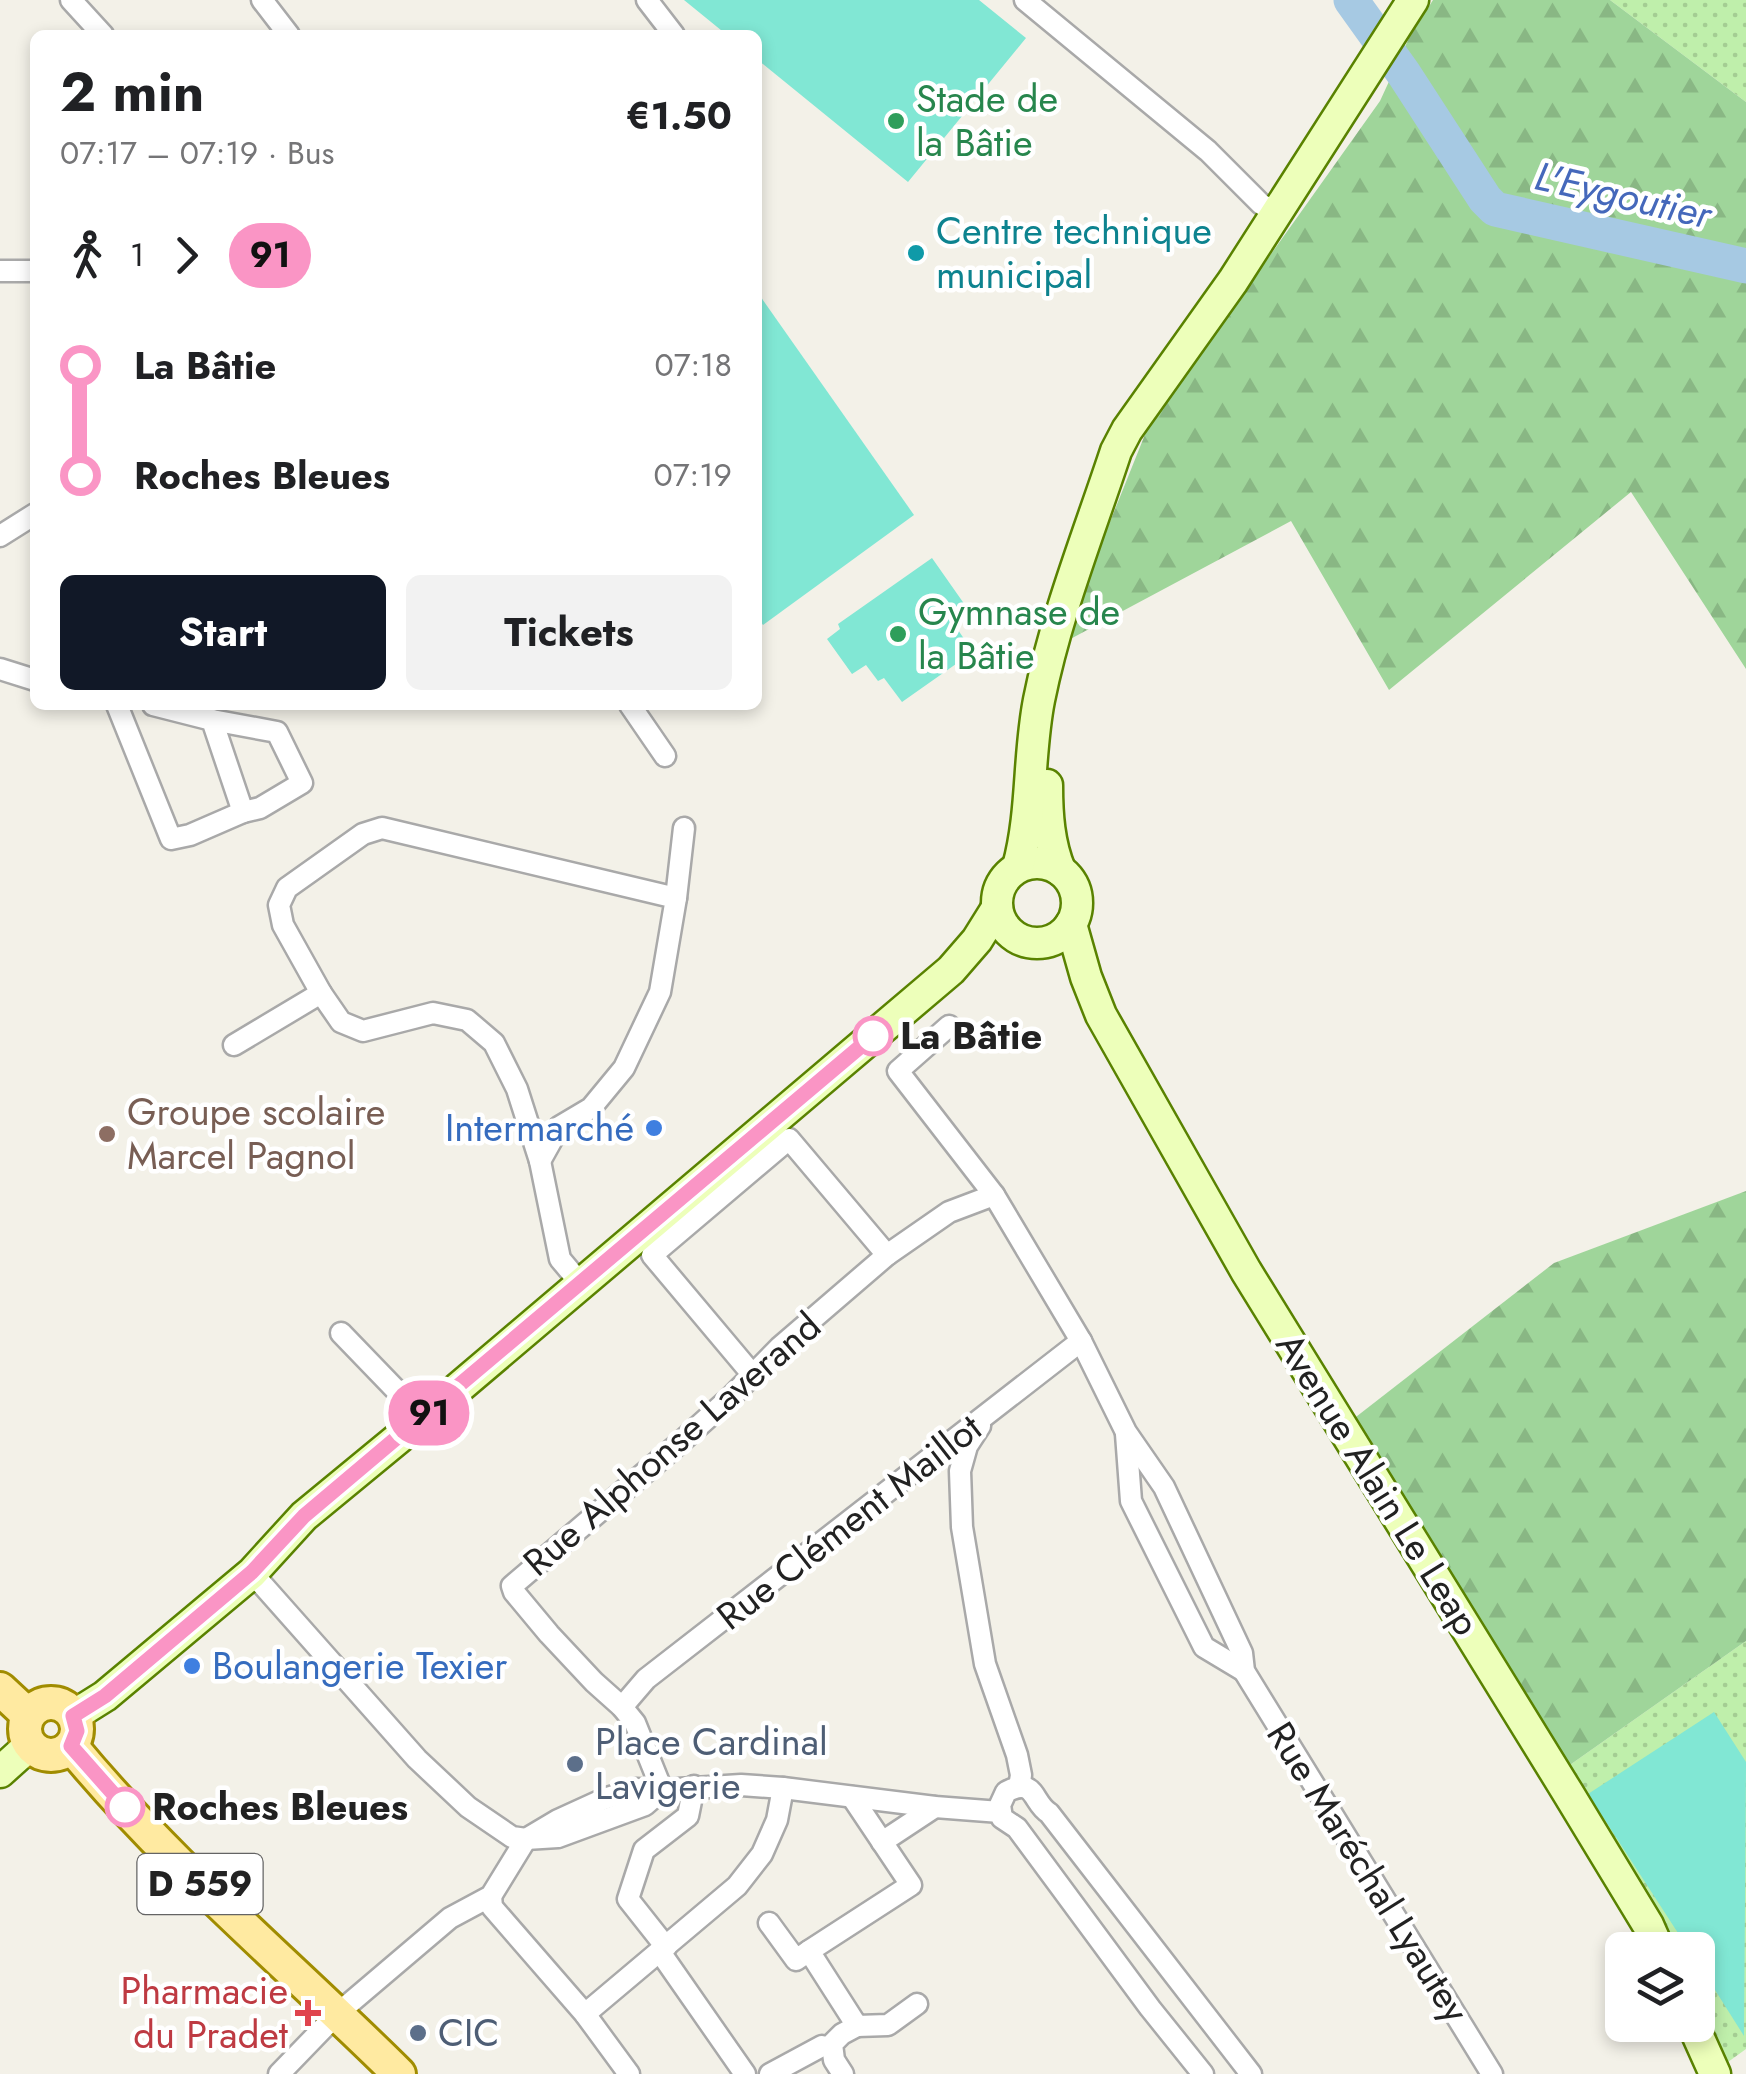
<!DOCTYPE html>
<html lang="en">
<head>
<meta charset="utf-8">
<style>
	:root { --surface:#fff; --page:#f2f2f2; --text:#202124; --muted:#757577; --accent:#111827 }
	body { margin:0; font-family:Jost,sans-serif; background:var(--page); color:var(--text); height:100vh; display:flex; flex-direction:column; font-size:38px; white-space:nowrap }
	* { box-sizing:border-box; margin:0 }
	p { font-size:32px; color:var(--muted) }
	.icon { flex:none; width:55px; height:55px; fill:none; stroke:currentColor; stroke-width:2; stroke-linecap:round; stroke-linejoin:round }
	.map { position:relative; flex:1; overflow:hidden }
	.sheet { position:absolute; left:30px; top:30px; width:732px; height:680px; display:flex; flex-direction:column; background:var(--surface); border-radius:15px; box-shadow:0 5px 15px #0003 }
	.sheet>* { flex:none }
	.badge { padding:0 20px; border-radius:32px; font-size:35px; line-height:65px }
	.tools { position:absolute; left:1605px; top:1932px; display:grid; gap:20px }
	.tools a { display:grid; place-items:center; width:110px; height:110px; border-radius:15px; background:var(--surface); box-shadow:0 5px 15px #0003; font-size:50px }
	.map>.badge { position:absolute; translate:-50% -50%; box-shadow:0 0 0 5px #fff }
	.legs { display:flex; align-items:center; gap:15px; height:110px; padding:0 30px; font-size:32px }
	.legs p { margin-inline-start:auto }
	.summary { display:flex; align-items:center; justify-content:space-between; height:170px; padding:0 30px }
	h1 { font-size:55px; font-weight:700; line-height:75px }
	.button { display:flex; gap:20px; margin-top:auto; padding:20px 30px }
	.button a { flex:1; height:115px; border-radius:15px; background:var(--accent); color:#fff; font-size:40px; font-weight:700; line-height:115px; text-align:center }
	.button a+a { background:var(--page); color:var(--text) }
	ul { padding:0 30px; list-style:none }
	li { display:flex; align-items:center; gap:35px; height:110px; font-size:38px }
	li i { display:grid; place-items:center; width:15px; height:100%; margin:0 12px; background:currentColor }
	li i::after { content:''; width:25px; height:25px; margin:-12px; border:8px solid; border-radius:50%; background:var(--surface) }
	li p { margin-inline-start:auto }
	li:first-child i { background:linear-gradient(#0000 50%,currentColor 0) }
	li:last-child i { background:linear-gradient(currentColor 50%,#0000 0) }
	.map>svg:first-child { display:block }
	.grass { fill:url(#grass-dots) }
	.forest { fill:url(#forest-firs) }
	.pitch { fill:#81e7d4 }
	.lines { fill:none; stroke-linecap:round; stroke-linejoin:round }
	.river { stroke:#a6c9e3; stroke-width:35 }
	.street-casing { stroke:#a9a9a9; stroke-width:25 }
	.secondary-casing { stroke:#598200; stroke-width:35 }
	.primary-casing { stroke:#a08c00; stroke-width:38 }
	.street { stroke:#fff; stroke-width:20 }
	.secondary { stroke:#edffba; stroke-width:30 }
	.primary { stroke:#ffeaa1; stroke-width:32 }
	.line-1-casing { stroke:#fff; stroke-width:22 }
	.line-1 { stroke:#fa95c5; stroke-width:15 }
	.leisure-dot { fill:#2e9e5b; stroke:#fff; stroke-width:4 }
	.culture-dot { fill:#0f9aa8; stroke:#fff; stroke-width:4 }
	.stop-1-dot { fill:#fff; stroke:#fa95c5; stroke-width:5 }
	.shop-dot { fill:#3f7fe0; stroke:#fff; stroke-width:4 }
	.education-dot { fill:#8d6e63; stroke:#fff; stroke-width:4 }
	.service-dot { fill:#5c6f8a; stroke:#fff; stroke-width:4 }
	.health-dot { fill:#e0444e; stroke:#fff; stroke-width:4 }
	.labels { text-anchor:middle; stroke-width:9; stroke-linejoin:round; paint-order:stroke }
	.shield { fill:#fff; stroke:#646464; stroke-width:2.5 }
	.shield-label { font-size:35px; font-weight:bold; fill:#222 }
	.leisure-label { font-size:38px; fill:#27864d; stroke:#fff; text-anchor:start }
	.culture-label { font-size:38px; fill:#0d838f; stroke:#fff; text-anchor:start }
	.stop-label { font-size:38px; font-weight:bold; fill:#222; stroke:#fff; text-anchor:start }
	.education-label { font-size:38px; fill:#785e54; stroke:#fff; text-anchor:start }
	.shop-label { font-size:38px; fill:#366cbe; stroke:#fff; text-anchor:end }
	.street-label { font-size:38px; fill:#222; stroke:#fff }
	.service-label { font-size:38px; fill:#4e5e75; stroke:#fff; text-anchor:start }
	.health-label { font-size:38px; fill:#be3a42; stroke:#fff; text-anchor:end }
	.water-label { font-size:40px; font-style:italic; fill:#4568bb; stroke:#fff }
</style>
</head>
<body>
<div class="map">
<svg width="1746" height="2074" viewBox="0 0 1746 2074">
	<defs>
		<pattern id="grass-dots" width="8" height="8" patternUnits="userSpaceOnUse" patternTransform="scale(2.5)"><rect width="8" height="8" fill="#bfefab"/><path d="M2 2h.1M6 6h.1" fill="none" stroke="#a4cd93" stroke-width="1.8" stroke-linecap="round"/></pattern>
		<pattern id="forest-firs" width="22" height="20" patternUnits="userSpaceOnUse" patternTransform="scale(2.5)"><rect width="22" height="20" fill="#9fd59a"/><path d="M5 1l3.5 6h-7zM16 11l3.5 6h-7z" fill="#89b784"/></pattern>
	</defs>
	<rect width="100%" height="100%" fill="#f3f1e8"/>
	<g class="grass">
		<polygon points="1610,0 1746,0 1746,102"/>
		<polygon points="1746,1641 1746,2049 1728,2062 1698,2000 1698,1950 1673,1950 1567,1767"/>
	</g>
	<g class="forest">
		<polygon points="1433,0 1610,0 1746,102 1746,669 1631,492 1389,690 1291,521 1061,644 1148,427 1380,101 1409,38"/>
		<polygon points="1746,1191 1746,1641 1567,1767 1352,1420 1554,1263"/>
	</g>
	<g class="pitch">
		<polygon points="684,0 979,0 1026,38 908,182 758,60 758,35 727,35"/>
		<polygon points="758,293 914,515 763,625 758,618"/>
		<polygon points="932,558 972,615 956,627 973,652 902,702 884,678 878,681 866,665 852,674 827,639 840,629 838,624"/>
		<polygon points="1714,1712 1746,1762 1744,2036 1698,1963 1698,1950 1689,1950 1588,1794"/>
	</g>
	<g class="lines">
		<polyline class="river" points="1351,0 1404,74 1485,199 1495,209 1746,266"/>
		<defs>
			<g id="street">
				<polyline points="71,0 103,35"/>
				<polyline points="262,0 289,35"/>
				<polyline points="647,0 674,35"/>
				<polyline points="1025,0 1208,151 1261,204 1278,214"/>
				<polyline points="0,271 35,271"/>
				<polyline points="0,536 35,514"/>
				<polyline points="0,669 35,680"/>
				<polyline points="117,705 171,839 190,835 243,812 212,720 153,705"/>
				<polyline points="630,705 665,756"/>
				<polyline points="212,720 277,732 302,783 260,808 243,812"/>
				<polygon points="382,828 676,898 660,992 624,1068 591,1108 559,1127 540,1161 517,1089 494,1043 467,1020 433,1013 363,1031 341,1022 321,993 283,925 279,905 287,888 363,834"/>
				<polyline points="676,898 684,828"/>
				<polyline points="949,1026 898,1071 994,1195 1081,1341 1126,1432 1164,1487 1242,1653 1244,1671 1492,2074"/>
				<polyline points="234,1045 321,993"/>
				<polyline points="540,1161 560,1259 581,1284"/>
				<polyline points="341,1333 423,1418"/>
				<polyline points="752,1374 652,1255 789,1139 887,1255"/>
				<polyline points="980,1426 967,1446 960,1471 962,1527 985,1664 1017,1755 1021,1775 1019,1787"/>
				<polyline points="1126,1434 1131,1501 1204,1647 1244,1671"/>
				<polyline points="252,1573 417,1759 468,1807 512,1837 526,1839 558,1837 645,1805 662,1790"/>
				<polyline points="622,1707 646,1679 1081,1341"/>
				<polyline points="662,1790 635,1723 622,1707 594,1682 549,1634 514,1592 512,1586 682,1441 732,1396 780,1347 887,1255 949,1212 994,1195"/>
				<polyline points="852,1797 911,1885 809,1951 857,2026 888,2025 917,2004"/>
				<polyline points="882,1842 935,1807"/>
				<polyline points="491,1896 492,1907 585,2014 629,2074"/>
				<polyline points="769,1923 796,1960 809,1951"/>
				<polyline points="666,1947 628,1899 644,1850 688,1816 694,1786"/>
				<polyline points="660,1952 745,2074"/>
				<polyline points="585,2014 737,1886 762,1854 777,1820 783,1788"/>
				<polyline points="279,2074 337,2014 450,1918 491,1896 526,1839 558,1820 604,1799 636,1789 662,1790 741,1785 783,1788 935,1807 1000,1812"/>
				<polyline points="770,2074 822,2046"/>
				<polyline points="843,2074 834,2060 832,2044 842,2034 857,2026"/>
				<path d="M1203 2074 1150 2008 1017 1828 1002 1818 1000 1805 1006 1792C1036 1776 1032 1803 1049 1813L1251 2074"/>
			</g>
			<g id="secondary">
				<path d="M1047 785C1047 815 1049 843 1060 870"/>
				<circle cx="1037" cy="903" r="40"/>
				<path d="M1018 867C1033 812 1028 756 1039 700 1056 615 1089 533 1116 451L1127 430 1233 281 1413 0"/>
				<polyline points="1071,924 1086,977 1101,1015 1246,1271 1568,1793 1648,1925 1659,1950"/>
				<polyline points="73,1716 105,1696 252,1573 304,1516 423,1418 951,970 977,940 997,908"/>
				<polyline points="0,1772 30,1745"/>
				<polyline points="1693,2025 1715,2074"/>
			</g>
			<g id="primary">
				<polyline points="0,1689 28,1715"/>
				<circle cx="51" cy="1729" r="26"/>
				<path d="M71 1746C170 1866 289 1965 399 2074"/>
			</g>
		</defs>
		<use href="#street" class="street-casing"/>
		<use href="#secondary" class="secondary-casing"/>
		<use href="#primary" class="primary-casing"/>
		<use href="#street" class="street"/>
		<use href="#secondary" class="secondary"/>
		<use href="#primary" class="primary"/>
	</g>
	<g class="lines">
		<defs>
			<polyline id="line-1" points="125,1807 71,1746 77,1731 73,1716 105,1696 252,1572 304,1516 873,1036"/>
		</defs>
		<use href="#line-1" class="line-1-casing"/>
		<use href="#line-1" class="line-1"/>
	</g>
	<g class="leisure-dot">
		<circle cx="896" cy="121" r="10"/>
		<circle cx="898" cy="634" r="10"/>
	</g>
	<circle class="culture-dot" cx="916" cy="253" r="10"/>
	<g class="stop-1-dot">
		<circle cx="873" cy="1036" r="18"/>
		<circle cx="125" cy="1807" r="18"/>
	</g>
	<g class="shop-dot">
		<circle cx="654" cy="1128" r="10"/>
		<circle cx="192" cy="1666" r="10"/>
	</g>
	<circle class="education-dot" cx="107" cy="1134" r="10"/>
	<g class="service-dot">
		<circle cx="575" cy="1764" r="10"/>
		<circle cx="418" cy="2033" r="10"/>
	</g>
	<path class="health-dot" d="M303 1998h10v10h10v10h-10v10h-10v-10h-10v-10h10z"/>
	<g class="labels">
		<rect class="shield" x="137.5" y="1854" width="125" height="60" rx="8"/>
		<g class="shield-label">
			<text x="200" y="1896">D 559</text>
		</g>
		<g class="leisure-label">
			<text x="916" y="112">Stade de<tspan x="916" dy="44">la Bâtie</tspan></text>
			<text x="918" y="625">Gymnase de<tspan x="918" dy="44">la Bâtie</tspan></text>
		</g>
		<g class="culture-label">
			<text x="936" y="244">Centre technique<tspan x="936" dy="44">municipal</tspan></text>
		</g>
		<g class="stop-label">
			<text x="900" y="1049">La Bâtie</text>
			<text x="152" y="1820">Roches Bleues</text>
		</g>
		<g class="education-label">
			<text x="127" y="1125">Groupe scolaire<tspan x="127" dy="44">Marcel Pagnol</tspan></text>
		</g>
		<g class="shop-label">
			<text x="634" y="1141">Intermarché</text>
			<text x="212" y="1679" text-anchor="start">Boulangerie Texier</text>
		</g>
		<g class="street-label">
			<text transform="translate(672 1444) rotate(-41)" y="13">Rue Alphonse Laverand</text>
			<text transform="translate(1378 1484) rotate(58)" y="13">Avenue Alain Le Leap</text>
			<text transform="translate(849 1522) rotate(-38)" y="13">Rue Clément Maillot</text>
			<text transform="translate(1368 1872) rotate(58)" y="13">Rue Maréchal Lyautey</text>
		</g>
		<g class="service-label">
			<text x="595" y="1755">Place Cardinal<tspan x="595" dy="44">Lavigerie</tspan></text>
			<text x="438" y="2046">CIC</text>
		</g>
		<g class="health-label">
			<text x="288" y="2004">Pharmacie<tspan x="288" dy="44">du Pradet</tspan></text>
		</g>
		<g class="water-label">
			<text transform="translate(1623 195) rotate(13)" y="14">L'Eygoutier</text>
		</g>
	</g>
</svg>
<div class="tools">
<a><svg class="icon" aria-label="layers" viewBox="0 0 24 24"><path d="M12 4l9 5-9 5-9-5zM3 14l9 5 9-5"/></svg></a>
</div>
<b class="badge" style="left:429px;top:1413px;background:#fa95c5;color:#111">91</b>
<section class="sheet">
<div class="summary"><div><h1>2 min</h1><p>07:17 – 07:19 · Bus</p></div><b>€1.50</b></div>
<div class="legs"><svg class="icon" aria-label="walk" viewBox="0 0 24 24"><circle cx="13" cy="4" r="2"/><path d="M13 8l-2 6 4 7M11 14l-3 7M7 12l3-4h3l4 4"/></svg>1<svg class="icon" aria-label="forward" viewBox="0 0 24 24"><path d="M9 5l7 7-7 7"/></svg><b class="badge" style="background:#fa95c5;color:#111">91</b></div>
<ul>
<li><i style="color:#fa95c5"></i><b>La Bâtie</b><p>07:18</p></li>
<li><i style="color:#fa95c5"></i><b>Roches Bleues</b><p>07:19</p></li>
</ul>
<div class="button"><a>Start</a><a>Tickets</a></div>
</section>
</div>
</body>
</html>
